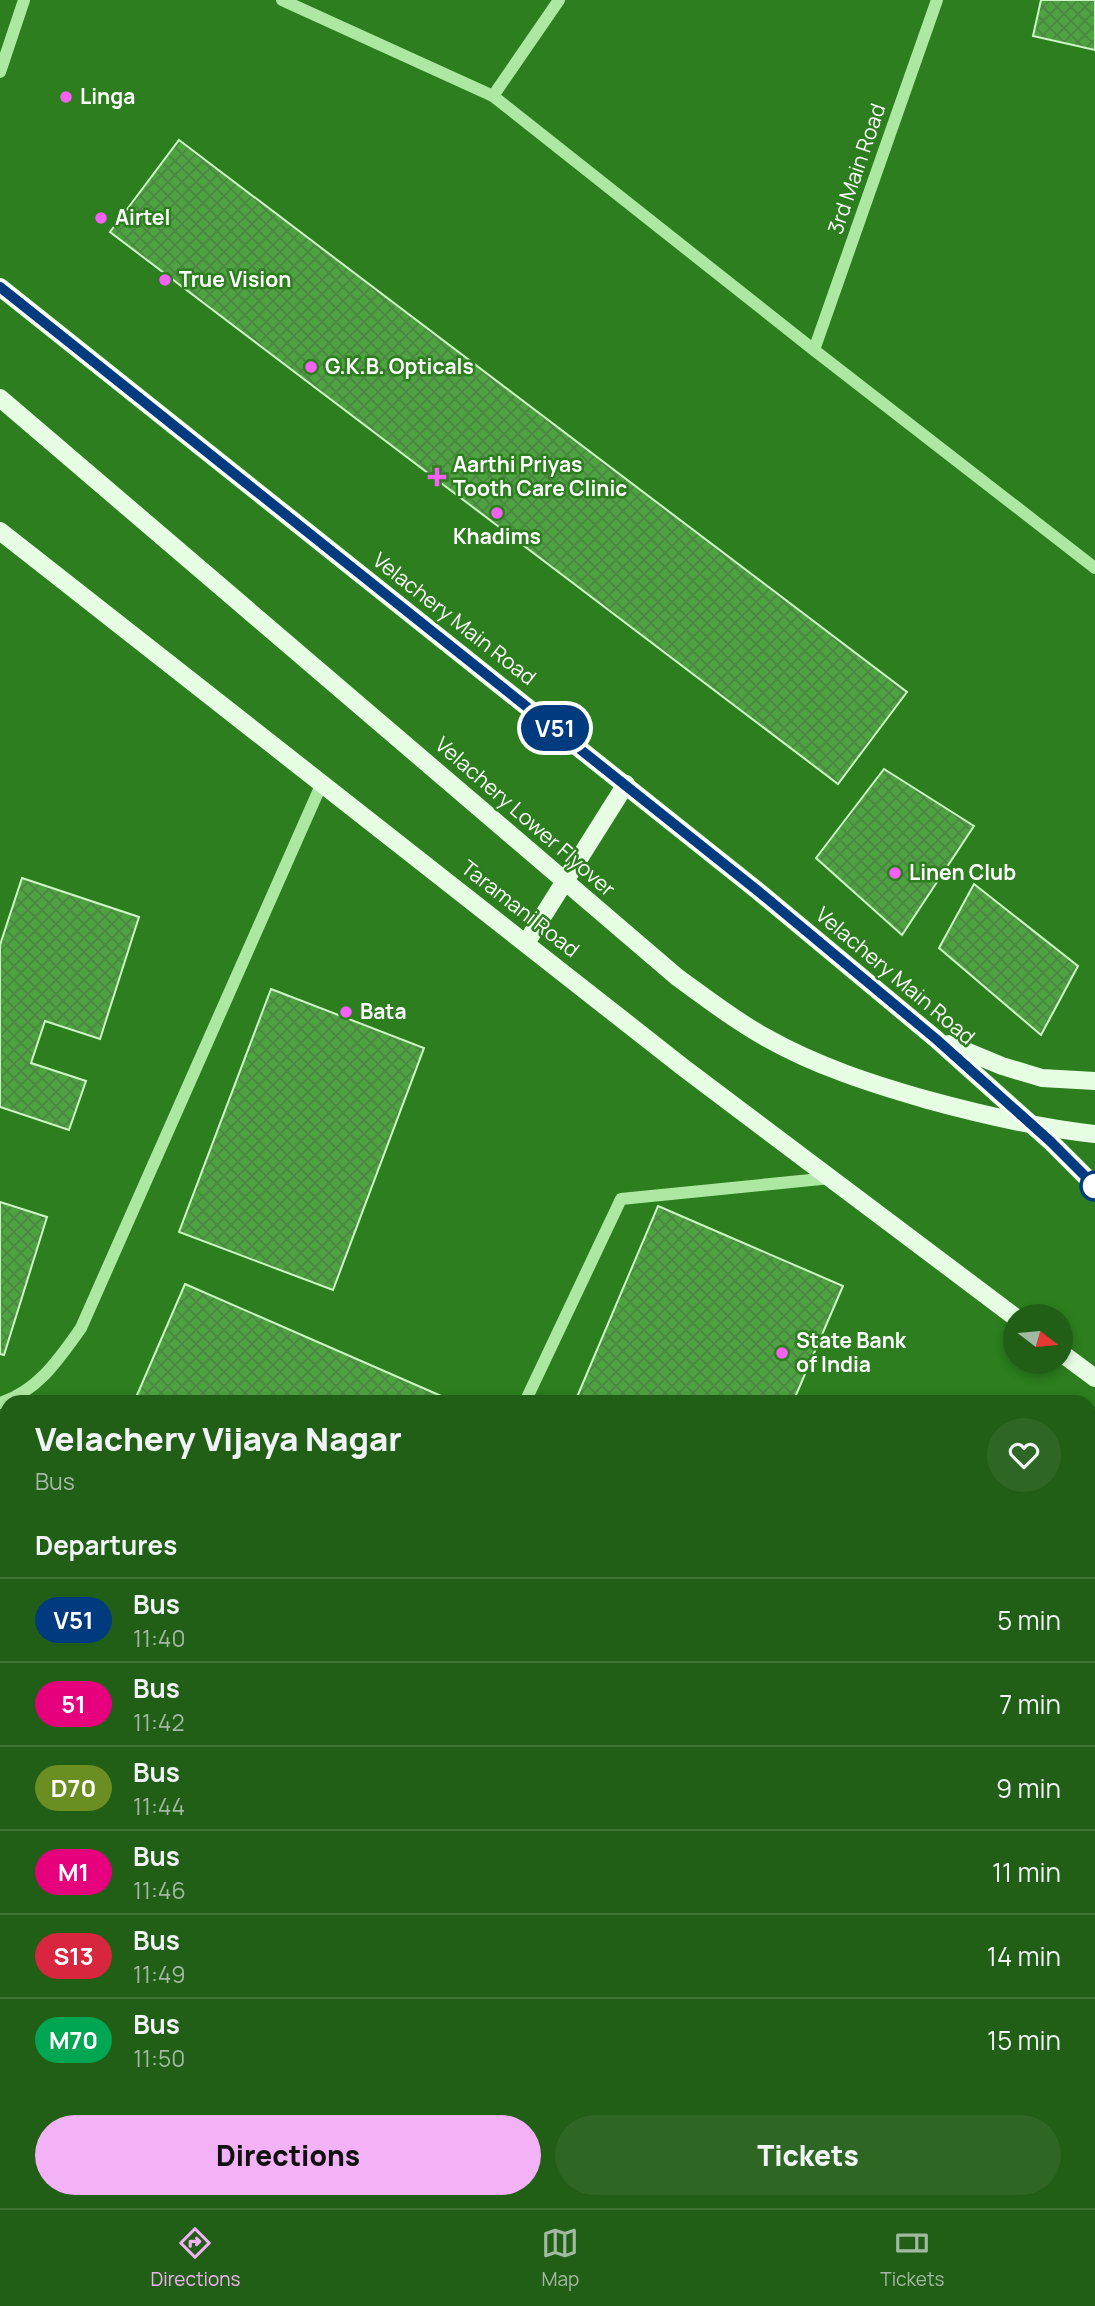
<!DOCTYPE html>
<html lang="en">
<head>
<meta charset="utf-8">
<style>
	:root { --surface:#215e16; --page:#2d6723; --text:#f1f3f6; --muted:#a2baa1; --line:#3e7335; --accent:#f3b1f6 }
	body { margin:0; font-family:Manrope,sans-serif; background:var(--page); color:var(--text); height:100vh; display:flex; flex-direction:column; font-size:26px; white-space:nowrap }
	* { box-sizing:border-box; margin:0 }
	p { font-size:23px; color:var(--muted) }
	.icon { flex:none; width:38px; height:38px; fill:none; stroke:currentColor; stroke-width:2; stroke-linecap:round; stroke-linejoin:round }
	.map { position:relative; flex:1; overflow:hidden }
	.side { position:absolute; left:0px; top:1395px; width:1096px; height:814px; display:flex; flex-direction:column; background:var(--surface); border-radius:21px 21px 0 0; box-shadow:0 4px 10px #0003 }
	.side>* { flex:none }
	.badge { padding:0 14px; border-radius:23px; font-size:24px; line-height:46px }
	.needle { width:46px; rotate:106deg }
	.fabs { position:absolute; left:1003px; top:1304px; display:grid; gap:14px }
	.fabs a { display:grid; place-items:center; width:70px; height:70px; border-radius:50%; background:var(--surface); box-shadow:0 4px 10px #0003; font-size:35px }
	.map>.badge { position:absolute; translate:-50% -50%; box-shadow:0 0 0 4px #fff }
	h2 { padding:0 35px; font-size:26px; line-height:63px }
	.round { display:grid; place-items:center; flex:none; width:74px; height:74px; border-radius:37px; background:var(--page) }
	.summary { display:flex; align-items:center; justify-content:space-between; height:119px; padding:0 35px }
	h1 { font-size:33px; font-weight:800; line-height:52px }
	.action { display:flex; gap:14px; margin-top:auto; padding:14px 35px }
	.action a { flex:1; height:80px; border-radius:42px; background:var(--accent); color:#111; font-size:28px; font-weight:800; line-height:80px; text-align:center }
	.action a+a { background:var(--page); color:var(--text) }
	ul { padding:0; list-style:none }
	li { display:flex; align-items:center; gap:21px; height:84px; padding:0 35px; border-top:2px solid var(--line) }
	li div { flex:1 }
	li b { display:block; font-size:26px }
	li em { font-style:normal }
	li .badge { min-width:77px; font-weight:700; text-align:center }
	.dock { display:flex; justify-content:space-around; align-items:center; height:98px; border-top:2px solid var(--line); background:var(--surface); font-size:19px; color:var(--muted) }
	.dock a { display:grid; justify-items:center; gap:4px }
	.dock .on { color:var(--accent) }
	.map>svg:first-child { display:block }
	.building { fill:url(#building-cross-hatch); stroke:#cdf6c5; stroke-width:2 }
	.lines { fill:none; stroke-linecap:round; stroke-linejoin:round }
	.minor { stroke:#ace8a1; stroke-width:12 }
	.major { stroke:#e6fde3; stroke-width:18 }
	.line-casing { stroke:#fff; stroke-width:16 }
	.line { stroke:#003b80; stroke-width:10 }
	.poi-dot { fill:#f661f5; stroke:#2c7e1e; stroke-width:2.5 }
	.stop-dot { fill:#fff; stroke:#003b80; stroke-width:3.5 }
	.labels { text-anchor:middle; stroke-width:5; stroke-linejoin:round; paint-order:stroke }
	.poi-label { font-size:21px; font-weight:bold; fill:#fff; stroke:#2c7e1e; text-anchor:start }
	.street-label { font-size:21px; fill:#fff; stroke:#2c7e1e }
</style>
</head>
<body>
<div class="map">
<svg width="1095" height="2208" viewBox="0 0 1095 2208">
	<defs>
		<pattern id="building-cross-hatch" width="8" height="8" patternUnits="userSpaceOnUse" patternTransform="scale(1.75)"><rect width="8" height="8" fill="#4da33f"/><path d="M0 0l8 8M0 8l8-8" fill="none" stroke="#4d8544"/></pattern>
	</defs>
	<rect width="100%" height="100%" fill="#2c7e1e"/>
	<g class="building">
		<polygon points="1041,0 1095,0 1095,50 1033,36"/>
		<polygon points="179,140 907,692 838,784 110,232"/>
		<polygon points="884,769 974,826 902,935 816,858"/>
		<polygon points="22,878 139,917 100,1039 45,1021 31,1063 86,1081 69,1130 0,1107 0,945"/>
		<polygon points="974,884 1078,966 1041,1035 939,948"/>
		<polygon points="271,989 424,1048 333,1290 179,1232"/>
		<polygon points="0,1202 47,1217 4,1355 0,1354"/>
		<polygon points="658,1206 843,1286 793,1402 589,1402 577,1397"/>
		<polygon points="185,1284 455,1402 134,1402"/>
		<polygon points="0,1459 7,1461 7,1631 0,1629"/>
		<polygon points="1088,1522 1095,1526 1095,1635 1088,1631"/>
		<polygon points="7,1713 7,2032 0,2030 0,1733"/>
		<polygon points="1095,1959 1095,2114 1088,2117 1088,1991"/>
		<polygon points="277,2202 333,2202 352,2208 274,2208"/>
		<polygon points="586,2202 658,2202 655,2208 604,2208"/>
		<polygon points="723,2202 821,2202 819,2208 721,2208"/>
		<polygon points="856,2202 936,2202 947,2204 945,2208 853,2208"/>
	</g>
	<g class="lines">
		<g class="minor">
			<polyline points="282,0 493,96 814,350 1095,568"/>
			<polyline points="0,72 24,0"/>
			<polyline points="493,96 559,0"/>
			<polyline points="814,350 937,0"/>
			<polyline points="525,1402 621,1199 831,1178"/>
			<path d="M0 1403C38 1391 59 1359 81 1328L322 783"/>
			<polyline points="0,2057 7,2060"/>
			<polyline points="367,2202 384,2208"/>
			<polyline points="696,2208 699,2202"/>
		</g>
		<g class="major">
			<polyline points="0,287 758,891 936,1039 1050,1141 1095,1186"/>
			<path d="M0 398 677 977C706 998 734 1020 765 1037 816 1066 872 1084 928 1100 983 1115 1038 1128 1095 1134"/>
			<polyline points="0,531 684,1068 1015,1317"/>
			<polyline points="526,943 626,784"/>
			<polyline points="949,1044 1002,1066 1042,1078 1095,1081"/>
			<polyline points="1060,1352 1095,1378"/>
		</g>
	</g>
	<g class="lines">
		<defs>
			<polyline id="line" points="0,287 758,891 936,1039 1050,1141 1095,1186"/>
		</defs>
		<use href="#line" class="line-casing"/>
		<use href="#line" class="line"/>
	</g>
	<g class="poi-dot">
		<circle cx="66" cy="97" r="7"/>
		<circle cx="101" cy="218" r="7"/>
		<circle cx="165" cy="280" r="7"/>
		<circle cx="311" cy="367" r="7"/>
		<path d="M433.5 466.5h7v7h7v7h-7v7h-7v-7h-7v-7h7z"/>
		<circle cx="497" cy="513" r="7"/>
		<circle cx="895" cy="873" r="7"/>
		<circle cx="346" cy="1012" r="7"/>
		<circle cx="782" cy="1353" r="7"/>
	</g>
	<circle class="stop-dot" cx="1095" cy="1186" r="14"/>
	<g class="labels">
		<g class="poi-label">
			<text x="80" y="104">Linga</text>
			<text x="115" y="225">Airtel</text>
			<text x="179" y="287">True Vision</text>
			<text x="325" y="374">G.K.B. Opticals</text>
			<text x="453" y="472">Aarthi Priyas<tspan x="453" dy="24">Tooth Care Clinic</tspan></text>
			<text x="497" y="544" text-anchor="middle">Khadims</text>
			<text x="909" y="880">Linen Club</text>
			<text x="360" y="1019">Bata</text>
			<text x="796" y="1348">State Bank<tspan x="796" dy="24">of India</tspan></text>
		</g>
		<g class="street-label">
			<text transform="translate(857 169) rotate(-71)" y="7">3rd Main Road</text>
			<text transform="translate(454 619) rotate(38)" y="7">Velachery Main Road</text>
			<text transform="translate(525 817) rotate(41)" y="7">Velachery Lower Flyover</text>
			<text transform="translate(520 909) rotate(38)" y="7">Taramani Road</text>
			<text transform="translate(895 976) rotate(40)" y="7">Velachery Main Road</text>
		</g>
	</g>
</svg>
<div class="fabs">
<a><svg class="needle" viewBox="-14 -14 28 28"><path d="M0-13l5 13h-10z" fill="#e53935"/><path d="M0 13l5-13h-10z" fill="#a2baa1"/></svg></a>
</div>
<b class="badge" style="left:555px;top:728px;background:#003b80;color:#fff">V51</b>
<section class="side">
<div class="summary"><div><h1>Velachery Vijaya Nagar</h1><p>Bus</p></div><a class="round"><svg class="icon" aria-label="heart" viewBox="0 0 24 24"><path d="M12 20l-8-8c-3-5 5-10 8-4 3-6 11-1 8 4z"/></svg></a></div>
<h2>Departures</h2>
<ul>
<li><span class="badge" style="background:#003b80;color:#fff">V51</span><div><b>Bus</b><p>11:40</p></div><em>5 min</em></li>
<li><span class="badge" style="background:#e6007e;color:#fff">51</span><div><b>Bus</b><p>11:42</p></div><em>7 min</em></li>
<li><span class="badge" style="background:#6b8e23;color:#fff">D70</span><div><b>Bus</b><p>11:44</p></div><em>9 min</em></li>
<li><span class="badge" style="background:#e6007e;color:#fff">M1</span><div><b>Bus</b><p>11:46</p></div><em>11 min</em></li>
<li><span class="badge" style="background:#d7263d;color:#fff">S13</span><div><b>Bus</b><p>11:49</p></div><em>14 min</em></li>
<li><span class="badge" style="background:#00a651;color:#fff">M70</span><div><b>Bus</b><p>11:50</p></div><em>15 min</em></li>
</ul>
<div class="action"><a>Directions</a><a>Tickets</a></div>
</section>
</div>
<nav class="dock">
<a class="on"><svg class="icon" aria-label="directions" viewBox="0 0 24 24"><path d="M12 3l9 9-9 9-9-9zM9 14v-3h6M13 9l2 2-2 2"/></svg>Directions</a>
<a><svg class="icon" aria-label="map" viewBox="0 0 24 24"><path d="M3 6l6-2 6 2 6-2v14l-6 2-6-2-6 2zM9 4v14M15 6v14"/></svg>Map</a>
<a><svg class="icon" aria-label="tickets" viewBox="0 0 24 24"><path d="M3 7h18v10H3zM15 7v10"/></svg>Tickets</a>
</nav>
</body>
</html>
